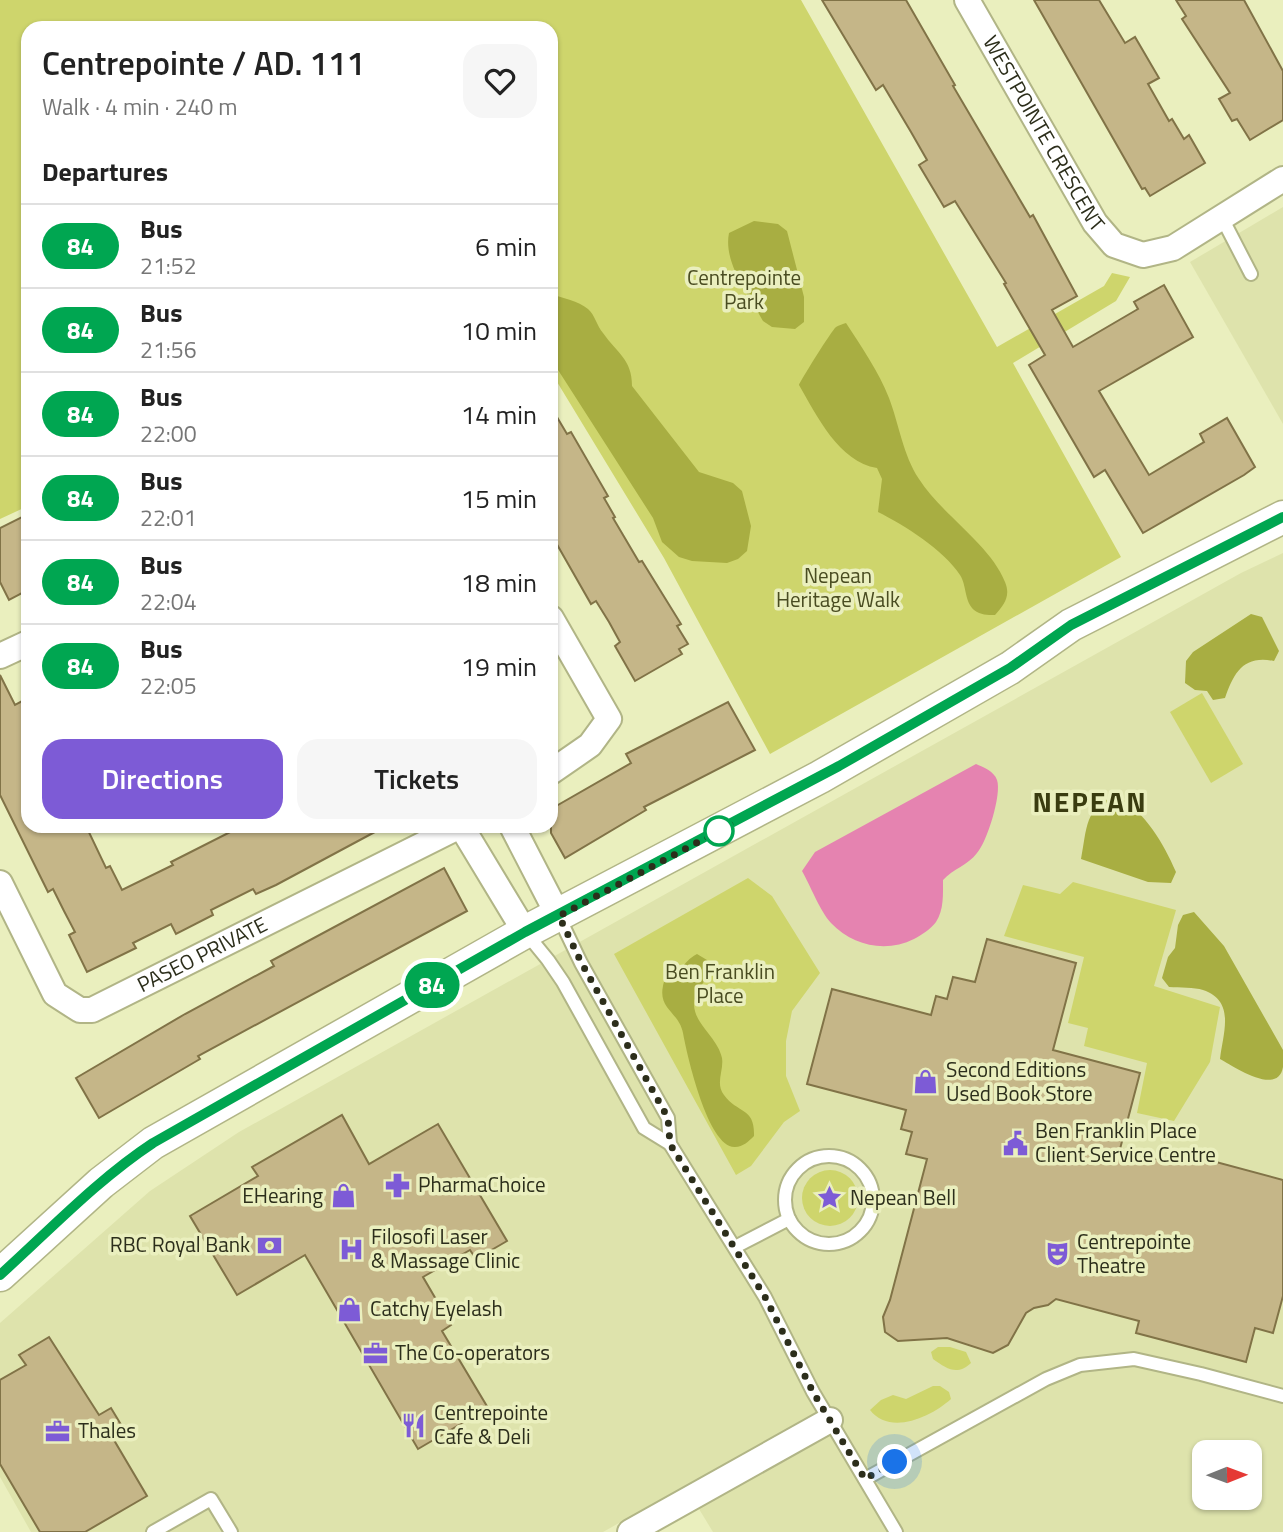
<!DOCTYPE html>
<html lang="en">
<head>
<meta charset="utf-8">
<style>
	:root { --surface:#fff; --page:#f6f6f6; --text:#222; --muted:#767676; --line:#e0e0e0; --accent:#7d5bd6 }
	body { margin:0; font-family:"Titillium Web",sans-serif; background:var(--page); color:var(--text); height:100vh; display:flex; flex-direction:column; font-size:26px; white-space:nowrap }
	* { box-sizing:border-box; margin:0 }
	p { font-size:23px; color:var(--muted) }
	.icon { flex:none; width:38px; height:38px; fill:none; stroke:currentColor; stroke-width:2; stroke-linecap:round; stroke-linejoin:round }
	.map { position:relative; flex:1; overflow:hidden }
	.details { position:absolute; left:21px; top:21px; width:537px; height:812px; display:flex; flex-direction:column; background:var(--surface); border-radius:21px; box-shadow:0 2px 5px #0004 }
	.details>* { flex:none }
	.badge { padding:0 14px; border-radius:23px; font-size:24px; line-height:46px }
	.needle { width:46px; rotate:89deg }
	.tools { position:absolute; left:1192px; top:1440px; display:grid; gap:14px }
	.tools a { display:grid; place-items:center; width:70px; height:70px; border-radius:14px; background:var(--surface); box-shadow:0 2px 5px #0004; font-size:35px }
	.you { position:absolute; width:35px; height:35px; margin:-18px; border:5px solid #fff; border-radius:50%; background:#1a73e8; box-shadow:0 0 0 10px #1a73e833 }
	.map>.badge { position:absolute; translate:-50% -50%; box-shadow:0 0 0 4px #fff }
	h2 { padding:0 21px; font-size:26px; line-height:63px }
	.round { display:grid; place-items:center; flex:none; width:74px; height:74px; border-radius:21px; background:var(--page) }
	.summary { display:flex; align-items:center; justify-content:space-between; height:119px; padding:0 21px }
	h1 { font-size:33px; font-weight:600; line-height:52px }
	.action { display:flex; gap:14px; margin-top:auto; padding:14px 21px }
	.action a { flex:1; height:80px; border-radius:21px; background:var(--accent); color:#fff; font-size:28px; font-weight:600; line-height:80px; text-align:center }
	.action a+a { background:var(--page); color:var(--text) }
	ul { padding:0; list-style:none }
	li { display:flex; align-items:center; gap:21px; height:84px; padding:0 21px; border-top:2px solid var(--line) }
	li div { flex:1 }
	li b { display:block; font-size:26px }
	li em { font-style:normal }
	li .badge { min-width:77px; font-weight:700; text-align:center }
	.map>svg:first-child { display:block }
	.built { fill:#dee3ac; fill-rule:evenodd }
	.green { fill:#ced56c }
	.forest { fill:#a8ae42 }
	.water { fill:#e583b0 }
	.building { fill:#c5b688; stroke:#817347; stroke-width:2 }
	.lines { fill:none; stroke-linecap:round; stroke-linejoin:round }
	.service-casing { stroke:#b1b586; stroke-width:16 }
	.minor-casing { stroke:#b1b586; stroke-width:28 }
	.tertiary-casing { stroke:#b1b586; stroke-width:35 }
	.service { stroke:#fff; stroke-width:12 }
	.minor { stroke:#fff; stroke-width:24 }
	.tertiary { stroke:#fff; stroke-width:32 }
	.line-casing { stroke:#fff; stroke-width:16 }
	.line { stroke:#00a651; stroke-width:10 }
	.walk { stroke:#2c2e1b; stroke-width:7; stroke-dasharray:0 12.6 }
	.stop-dot { fill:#fff; stroke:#00a651; stroke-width:3.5 }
	.labels { text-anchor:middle; stroke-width:7; stroke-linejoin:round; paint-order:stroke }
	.street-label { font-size:21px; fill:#2c2e1b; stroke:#eaefbe }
	.park-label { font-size:21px; fill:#494c21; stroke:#eaefbe }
	.poi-label { font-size:21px; fill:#2c2e1b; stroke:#eaefbe; text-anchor:start }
	.district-label { font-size:28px; font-weight:bold; letter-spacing:2px; fill:#3a3c10; stroke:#eaefbe }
</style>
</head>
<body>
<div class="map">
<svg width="1283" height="1532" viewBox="0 0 1283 1532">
	<rect width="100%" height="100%" fill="#eaefbe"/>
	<g class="built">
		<polygon points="1283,207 1283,424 1190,262"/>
		<path d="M1283 553V1532H713L685 1486 603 1532H31L0 1477V1323L150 1191 239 1132 1241 573ZM1204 1452H1250V1498H1204Z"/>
	</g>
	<g class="green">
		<polygon points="0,0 801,0 997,347 1104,286 1112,273 1130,277 1116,301 1013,363 1121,557 770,754 664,558 551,372 551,28 28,28 28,506 0,519"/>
		<polygon points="1202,693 1243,764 1211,783 1170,712"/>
		<polygon points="748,878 772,896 820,973 792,1011 786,1041 786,1076 800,1111 784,1122 751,1166 736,1175 614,954"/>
		<polygon points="1073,882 1176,910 1154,986 1220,1007 1210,1062 1174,1121 1137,1113 1147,1063 1084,1046 1088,1028 1068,1023 1084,957 1004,936 1023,885 1060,894"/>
		<circle cx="830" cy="1198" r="28"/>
		<path d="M938 1347H950L966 1352 971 1363C957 1376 947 1369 933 1359L931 1352Z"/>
		<path d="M933 1386H940L949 1392 951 1399C931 1417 890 1436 870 1410L881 1400 893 1395 906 1399Z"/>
	</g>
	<g class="forest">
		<path d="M754 221 778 224 787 231 804 297V322L795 329 772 327 763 321C749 295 723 263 729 233Z"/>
		<path d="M551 294C563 298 578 301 588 309 595 315 597 326 603 333 617 353 632 359 632 386L699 472 733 483 742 491 751 526 747 551 738 559 727 563 692 561 679 557 662 542 653 518 551 359Z"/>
		<path d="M846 323C861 346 879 372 889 398 899 424 903 455 919 479 940 513 990 544 1005 582 1011 596 1004 605 995 615 987 615 981 615 974 610 964 601 967 586 960 575 944 550 904 525 878 512L882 479 877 468C839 462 817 416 799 385 801 380 832 330 836 327 839 325 843 324 846 323Z"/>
		<path d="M1251 614 1262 617 1279 651 1274 661C1243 655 1234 673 1225 698L1213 700 1207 691 1195 690 1185 683 1186 661 1193 652Z"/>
		<path d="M1118 796C1146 814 1163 842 1176 872L1171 883 1148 882 1081 859C1087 830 1084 805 1118 796Z"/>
		<path d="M1194 912 1224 946 1283 1050C1283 1055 1283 1062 1283 1067 1278 1097 1233 1066 1220 1059 1223 1033 1236 1001 1203 990 1194 987 1180 988 1169 987L1162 978 1168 957 1175 948 1178 925 1183 915Z"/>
		<path d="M697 954 707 960 711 971C705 981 694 993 694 1005 695 1025 718 1038 722 1058 724 1071 715 1083 724 1095 738 1114 755 1107 754 1136 749 1141 743 1147 735 1147 708 1148 687 1055 683 1033 679 1012 658 1009 663 986 665 974 674 975 681 968 687 962 688 959 697 954Z"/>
	</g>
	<path class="water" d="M976 764C983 767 994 771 997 780 1002 794 987 842 977 853 968 865 953 869 943 880 943 894 944 910 936 922 931 929 921 935 914 939 886 953 853 946 831 923 820 911 810 885 802 871L815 852Z"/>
	<g class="building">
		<polygon points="822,0 906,0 955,85 953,86 1030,217 1033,215 1077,296 1052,310 1073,347 1138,309 1134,302 1164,285 1193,337 1099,391 1149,475 1204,442 1200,434 1227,418 1255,467 1244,475 1143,533 1105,470 1094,477 1029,365 1045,355 1004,284 1006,283 955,201 944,207 919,165 927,160 911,132 883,85 876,90"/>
		<polygon points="1034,0 1099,0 1125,43 1135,37 1159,78 1148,84 1169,121 1172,119 1184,139 1189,135 1205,163 1150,196 1145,188 1142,189"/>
		<polygon points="1176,0 1244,0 1283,71 1283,120 1250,140 1237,119 1232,121 1219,99 1230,93 1182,19 1186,16"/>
		<polygon points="551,407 567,434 571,432 608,496 604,498 615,517 613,518 639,562 642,561 681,624 677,626 688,644 679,649 682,654 635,681 615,646 620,642 609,622 596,601 591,604 551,534"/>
		<polygon points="28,514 28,590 9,600 0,582 0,528"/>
		<polygon points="0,675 15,705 28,698 28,826 86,826 106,868 110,866 122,890 173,865 171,862 242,826 386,826 276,885 256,894 253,889 211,910 213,915 176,934 171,924 133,943 136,948 87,972 69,935 75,932 64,911 53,889 48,892 0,795"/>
		<polygon points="728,702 755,750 644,807 646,810 565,858 551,833 551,809 631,763 626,754"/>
		<polygon points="444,868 467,911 198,1056 200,1059 99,1118 76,1078 185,1014 274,966 271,961"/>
		<polygon points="987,939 1076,963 1053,1050 1140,1073 1120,1149 1171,1163 1175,1151 1283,1180 1283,1296 1273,1333 1255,1328 1246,1362 1136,1333 1139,1321 1056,1299 1048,1305 1034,1308 1026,1313 1008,1345 993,1353 947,1338 898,1341 885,1332 883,1317 890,1300 927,1159 906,1154 912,1132 901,1129 906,1110 807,1084 832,989 931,1015 936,996 947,999 953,977 975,982"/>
		<polygon points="342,1115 369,1164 438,1124 507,1241 476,1259 470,1250 423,1277 451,1325 442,1331 488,1408 418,1449 305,1255 237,1295 190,1216 258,1176 252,1167"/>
		<polygon points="49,1337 99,1415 111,1408 123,1428 111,1435 147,1496 85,1532 40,1532 0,1464 0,1380 26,1365 19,1355"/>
	</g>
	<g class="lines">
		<defs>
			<g id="service">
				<polyline points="1221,216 1251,274"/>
				<polyline points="559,917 581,963 668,1118 670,1144 765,1297 813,1392 896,1532"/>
				<polyline points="526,933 548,960 563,982 644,1128 670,1144"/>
				<circle cx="829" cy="1200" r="44"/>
				<polyline points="735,1247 789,1219"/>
				<polyline points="865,1479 1046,1379 1080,1365 1134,1359 1201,1374 1283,1396"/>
				<polyline points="153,1532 211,1499 231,1532"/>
			</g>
			<g id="minor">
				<path id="s1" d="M967 0 1095 223 1114 245 1143 255 1173 248 1283 179"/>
				<polyline points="551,618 609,719 590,745 551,772"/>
				<polyline points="0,656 28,643"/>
				<polyline points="461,826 525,932"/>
				<polyline points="512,826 559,917"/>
				<path id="s2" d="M0 883 55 994 80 1010H92L460 826"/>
				<polyline points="630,1532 830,1420"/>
			</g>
			<polyline id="tertiary" points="0,1275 101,1183 153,1143 525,932 820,777 1010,668 1071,625 1283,517"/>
		</defs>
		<use href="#service" class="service-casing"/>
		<use href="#minor" class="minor-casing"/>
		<use href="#tertiary" class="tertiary-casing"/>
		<use href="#service" class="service"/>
		<use href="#minor" class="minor"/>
		<use href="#tertiary" class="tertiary"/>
	</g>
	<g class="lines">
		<defs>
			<path id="line" d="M0 1275C50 1230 97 1180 153 1143L525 932 839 766 1010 668 1071 625 1283 517"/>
		</defs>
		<use href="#line" class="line-casing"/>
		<use href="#line" class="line"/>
		<polyline class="walk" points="719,831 730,825 559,916 581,962 668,1118 670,1144 765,1297 813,1392 865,1479 895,1462"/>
	</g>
	<defs>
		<symbol id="shop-bare" viewBox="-9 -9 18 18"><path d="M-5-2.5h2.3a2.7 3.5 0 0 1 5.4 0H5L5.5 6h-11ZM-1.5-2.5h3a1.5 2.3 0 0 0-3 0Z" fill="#7d5bd6" stroke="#eaefbe" stroke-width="2.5" paint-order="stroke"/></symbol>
		<symbol id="civic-bare" viewBox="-9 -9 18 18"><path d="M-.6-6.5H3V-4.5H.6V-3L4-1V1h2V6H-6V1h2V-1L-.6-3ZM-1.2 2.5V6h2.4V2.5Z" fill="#7d5bd6" stroke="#eaefbe" stroke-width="2.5" paint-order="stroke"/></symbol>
		<symbol id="pharmacy-bare" viewBox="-9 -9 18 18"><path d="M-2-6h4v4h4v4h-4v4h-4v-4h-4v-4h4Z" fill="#7d5bd6" stroke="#eaefbe" stroke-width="2.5" paint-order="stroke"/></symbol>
		<symbol id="sight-bare" viewBox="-9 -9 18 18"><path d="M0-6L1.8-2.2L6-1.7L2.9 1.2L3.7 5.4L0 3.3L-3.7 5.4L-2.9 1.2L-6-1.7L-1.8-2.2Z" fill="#7d5bd6" stroke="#eaefbe" stroke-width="2.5" paint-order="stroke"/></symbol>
		<symbol id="bank-bare" viewBox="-9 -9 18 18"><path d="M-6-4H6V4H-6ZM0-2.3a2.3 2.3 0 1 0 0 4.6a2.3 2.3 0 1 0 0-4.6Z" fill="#7d5bd6" stroke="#eaefbe" stroke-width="2.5" paint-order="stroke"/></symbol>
		<symbol id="hospital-bare" viewBox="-9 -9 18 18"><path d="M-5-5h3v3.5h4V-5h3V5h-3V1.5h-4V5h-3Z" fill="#7d5bd6" stroke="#eaefbe" stroke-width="2.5" paint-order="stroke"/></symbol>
		<symbol id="theatre-bare" viewBox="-9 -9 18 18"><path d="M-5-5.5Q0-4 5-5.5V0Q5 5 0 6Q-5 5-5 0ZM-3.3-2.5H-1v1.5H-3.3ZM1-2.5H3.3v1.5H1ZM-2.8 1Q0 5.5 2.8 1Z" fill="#7d5bd6" stroke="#eaefbe" stroke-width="2.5" paint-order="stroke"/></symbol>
		<symbol id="office-bare" viewBox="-9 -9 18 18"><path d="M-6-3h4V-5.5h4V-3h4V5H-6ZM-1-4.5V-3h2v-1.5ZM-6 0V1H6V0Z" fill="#7d5bd6" stroke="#eaefbe" stroke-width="2.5" paint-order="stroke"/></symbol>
		<symbol id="restaurant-bare" viewBox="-9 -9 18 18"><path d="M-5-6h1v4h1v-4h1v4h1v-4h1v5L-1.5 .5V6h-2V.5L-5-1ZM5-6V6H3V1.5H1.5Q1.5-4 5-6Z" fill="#7d5bd6" stroke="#eaefbe" stroke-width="2.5" paint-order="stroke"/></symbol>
	</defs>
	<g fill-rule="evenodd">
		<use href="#shop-bare" x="908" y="1064" width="35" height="35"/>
		<use href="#civic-bare" x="998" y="1126" width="35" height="35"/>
		<use href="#pharmacy-bare" x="380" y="1168" width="35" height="35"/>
		<use href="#shop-bare" x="326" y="1178" width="35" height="35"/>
		<use href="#sight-bare" x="812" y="1180" width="35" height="35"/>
		<use href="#bank-bare" x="252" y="1228" width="35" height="35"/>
		<use href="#hospital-bare" x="334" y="1232" width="35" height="35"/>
		<use href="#theatre-bare" x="1040" y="1236" width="35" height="35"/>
		<use href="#shop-bare" x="332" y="1292" width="35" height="35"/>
		<use href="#office-bare" x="358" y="1336" width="35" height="35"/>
		<use href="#restaurant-bare" x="396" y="1408" width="35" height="35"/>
		<use href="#office-bare" x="40" y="1414" width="35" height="35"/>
	</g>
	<circle class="stop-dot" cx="719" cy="831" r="14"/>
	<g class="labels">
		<g class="street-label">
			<text dy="7" stroke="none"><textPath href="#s1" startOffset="154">WESTPOINTE CRESCENT</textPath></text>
			<text dy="7" stroke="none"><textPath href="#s2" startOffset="289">PASEO PRIVATE</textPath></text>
		</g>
		<g class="park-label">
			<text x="744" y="285">Centrepointe<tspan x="744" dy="24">Park</tspan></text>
			<text x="838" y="583">Nepean<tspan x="838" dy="24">Heritage Walk</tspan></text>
			<text x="720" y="979">Ben Franklin<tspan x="720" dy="24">Place</tspan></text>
		</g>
		<g class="poi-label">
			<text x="946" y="1077">Second Editions<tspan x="946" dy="24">Used Book Store</tspan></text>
			<text x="1035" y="1138">Ben Franklin Place<tspan x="1035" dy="24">Client Service Centre</tspan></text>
			<text x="418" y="1192">PharmaChoice</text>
			<text x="323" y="1203" text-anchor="end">EHearing</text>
			<text x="850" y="1205">Nepean Bell</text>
			<text x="371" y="1244">Filosofi Laser<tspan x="371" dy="24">&amp; Massage Clinic</tspan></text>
			<text x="1077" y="1249">Centrepointe<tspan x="1077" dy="24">Theatre</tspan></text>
			<text x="250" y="1252" text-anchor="end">RBC Royal Bank</text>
			<text x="370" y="1316">Catchy Eyelash</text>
			<text x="395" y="1360">The Co-operators</text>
			<text x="434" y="1420">Centrepointe<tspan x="434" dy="24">Cafe &amp; Deli</tspan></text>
			<text x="78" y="1438">Thales</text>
		</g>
		<g class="district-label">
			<text x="1090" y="812">NEPEAN</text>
		</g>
	</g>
</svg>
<div class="tools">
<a><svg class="needle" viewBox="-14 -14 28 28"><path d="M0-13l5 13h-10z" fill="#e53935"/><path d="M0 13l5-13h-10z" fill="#767676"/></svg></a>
</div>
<div class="you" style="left:895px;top:1462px"></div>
<b class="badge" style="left:432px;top:985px;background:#00a651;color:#fff">84</b>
<section class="details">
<div class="summary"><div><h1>Centrepointe / AD. 111</h1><p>Walk · 4 min · 240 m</p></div><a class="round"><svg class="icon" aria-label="heart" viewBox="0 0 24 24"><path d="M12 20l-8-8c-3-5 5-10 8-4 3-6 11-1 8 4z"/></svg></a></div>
<h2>Departures</h2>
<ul>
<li><span class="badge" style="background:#00a651;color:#fff">84</span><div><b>Bus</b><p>21:52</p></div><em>6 min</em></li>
<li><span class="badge" style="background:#00a651;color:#fff">84</span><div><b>Bus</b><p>21:56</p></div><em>10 min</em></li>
<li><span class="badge" style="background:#00a651;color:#fff">84</span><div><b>Bus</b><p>22:00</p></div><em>14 min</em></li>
<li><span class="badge" style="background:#00a651;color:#fff">84</span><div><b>Bus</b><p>22:01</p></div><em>15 min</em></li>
<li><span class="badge" style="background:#00a651;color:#fff">84</span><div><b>Bus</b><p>22:04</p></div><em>18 min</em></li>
<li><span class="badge" style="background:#00a651;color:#fff">84</span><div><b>Bus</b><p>22:05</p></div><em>19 min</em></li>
</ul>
<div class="action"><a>Directions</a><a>Tickets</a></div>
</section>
</div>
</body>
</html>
